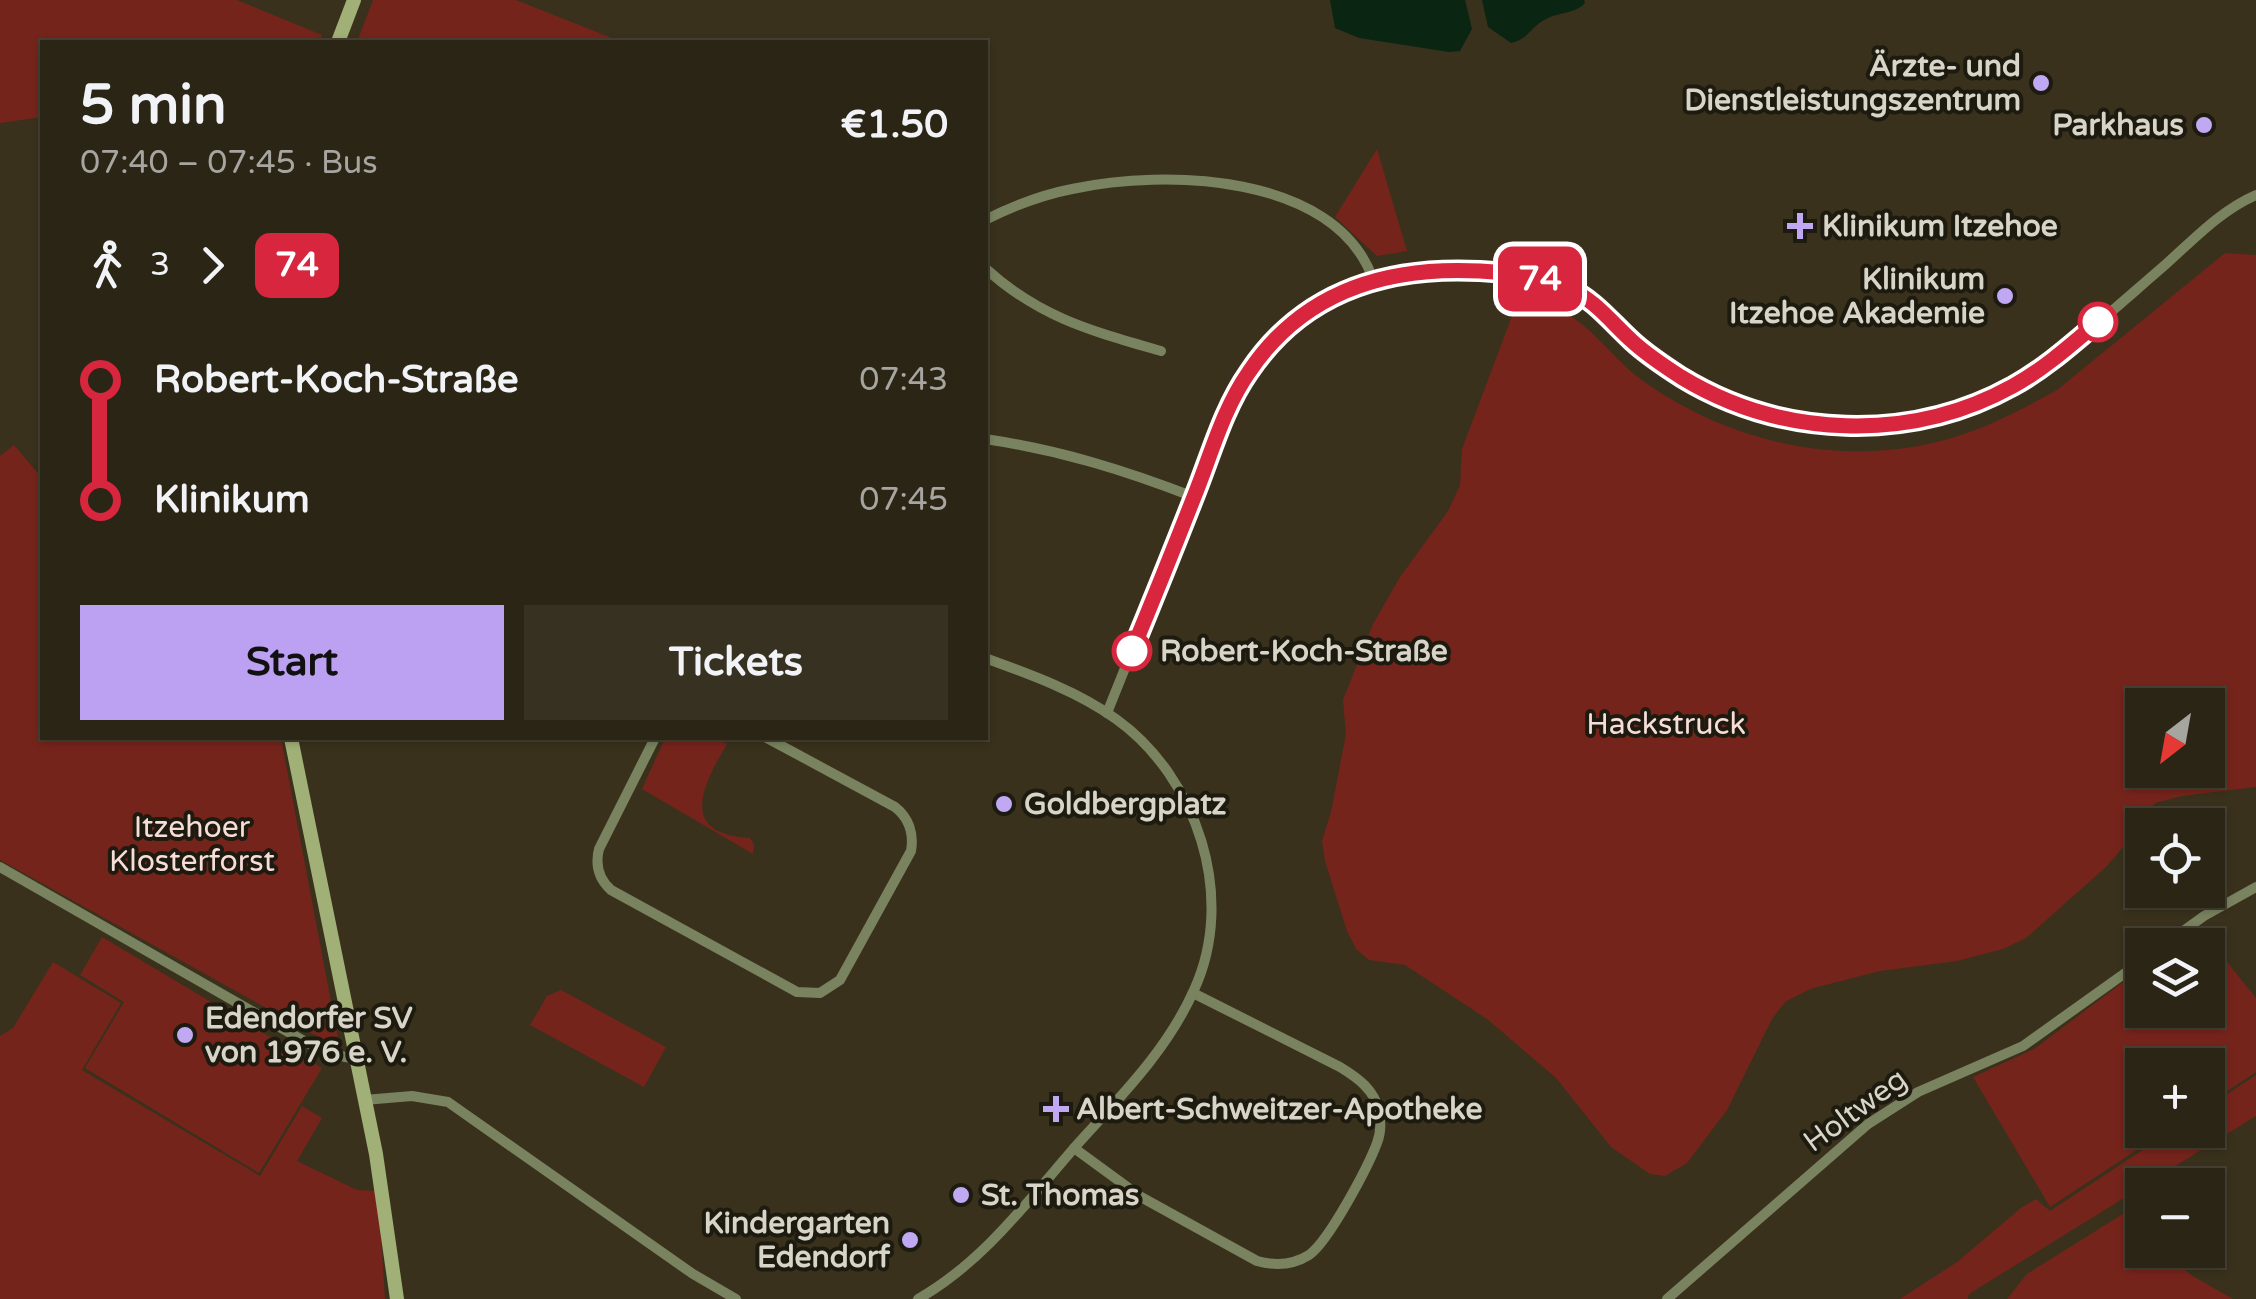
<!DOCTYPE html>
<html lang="en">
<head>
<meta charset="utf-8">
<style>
	:root { --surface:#2b2515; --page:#373122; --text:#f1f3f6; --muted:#a6a5a0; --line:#474234; --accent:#bca0f2 }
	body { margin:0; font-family:"Varela Round",sans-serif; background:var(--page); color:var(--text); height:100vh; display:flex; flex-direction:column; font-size:38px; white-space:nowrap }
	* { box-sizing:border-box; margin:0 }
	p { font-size:32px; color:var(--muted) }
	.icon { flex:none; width:55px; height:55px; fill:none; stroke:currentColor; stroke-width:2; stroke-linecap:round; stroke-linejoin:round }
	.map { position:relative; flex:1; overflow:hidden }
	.sheet { position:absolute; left:40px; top:40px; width:948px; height:700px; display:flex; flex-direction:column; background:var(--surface); border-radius:0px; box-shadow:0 2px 8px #0004,0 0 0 2px var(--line) }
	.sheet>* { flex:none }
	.badge { padding:0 20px; border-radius:15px; font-size:35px; line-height:65px }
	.needle { width:65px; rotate:211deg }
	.controls { position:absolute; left:2125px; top:688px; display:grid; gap:20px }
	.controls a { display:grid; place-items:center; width:100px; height:100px; border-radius:0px; background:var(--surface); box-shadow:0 2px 8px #0004,0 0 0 2px var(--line); font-size:50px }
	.map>.badge { position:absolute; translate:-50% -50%; box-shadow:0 0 0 5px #fff }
	.legs { display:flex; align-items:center; gap:15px; height:110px; padding:0 40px; font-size:32px }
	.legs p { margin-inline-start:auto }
	.head { display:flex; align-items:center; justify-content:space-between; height:170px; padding:0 40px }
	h1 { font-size:55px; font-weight:800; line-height:75px }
	.action { display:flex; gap:20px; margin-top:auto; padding:20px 40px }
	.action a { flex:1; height:115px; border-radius:0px; background:var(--accent); color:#111; font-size:40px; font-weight:800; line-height:115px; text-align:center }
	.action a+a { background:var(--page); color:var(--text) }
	ul { padding:0 40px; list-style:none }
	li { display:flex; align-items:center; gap:35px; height:120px; font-size:38px }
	li i { display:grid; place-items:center; width:15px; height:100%; margin:0 12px; background:currentColor }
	li i::after { content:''; width:25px; height:25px; margin:-12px; border:8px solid; border-radius:50%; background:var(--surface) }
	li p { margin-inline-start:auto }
	li:first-child i { background:linear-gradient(#0000 50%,currentColor 0) }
	li:last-child i { background:linear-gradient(currentColor 50%,#0000 0) }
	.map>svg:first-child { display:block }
	.green { fill:#75241b; fill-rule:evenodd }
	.water { fill:#0b2513 }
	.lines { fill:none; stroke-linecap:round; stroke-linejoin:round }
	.street { stroke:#79835f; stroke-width:10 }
	.secondary { stroke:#a1b076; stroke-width:14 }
	.line-1-casing { stroke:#fff; stroke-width:22 }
	.line-1 { stroke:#d7263d; stroke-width:15 }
	.poi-dot { fill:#c0a8f3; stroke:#1d1a10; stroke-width:4 }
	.stop-1-dot { fill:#fff; stroke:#d7263d; stroke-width:5 }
	.labels { text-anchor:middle; stroke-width:8; stroke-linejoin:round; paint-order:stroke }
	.poi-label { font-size:30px; font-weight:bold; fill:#d8d4c7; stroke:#1d1a10; text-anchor:start }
	.stop-label { font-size:30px; font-weight:bold; fill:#d8d4c7; stroke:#1d1a10; text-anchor:start }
	.park-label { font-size:30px; fill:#f7ddd8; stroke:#1d1a10 }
	.street-label { font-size:30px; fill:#d8d4c7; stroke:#1d1a10 }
</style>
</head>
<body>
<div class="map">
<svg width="2256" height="1299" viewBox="0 0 2256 1299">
	<rect width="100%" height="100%" fill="#39311c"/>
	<g class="green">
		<polygon points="0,0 237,0 322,35 319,42 42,42 42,117 0,123"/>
		<polygon points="373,0 516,0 622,42 357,42"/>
		<polygon points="1377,149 1407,251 1377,256 1335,217"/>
		<path d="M2225 253 2256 255V787L2182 796 2155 803 2144 822 2107 866 2026 938 2003 949 1957 961 1880 971 1810 989 1785 1002 1772 1019 1727 1110 1687 1163 1665 1176 1650 1174 1611 1147 1556 1078 1487 1019 1405 965 1369 960 1356 949 1347 931 1325 861 1322 841 1331 812 1346 734 1343 700 1373 624 1400 577 1448 511 1460 485 1462 449 1521 292C1540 300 1559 307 1575 319 1600 337 1618 363 1643 381 1733 445 1853 471 1961 435 1995 424 2026 407 2057 390ZM2142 705H2208V770H2142Z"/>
		<polygon points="14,445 42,478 42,738 281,738 340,1049 0,860 0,456"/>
		<path d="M665 738H715L727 744C702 786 678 834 750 838L754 845 753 854 642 789Z"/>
		<polygon points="2199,927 2256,998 2256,1072 2208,1104 2208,1065 2142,1065 2142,1130 2167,1130 2050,1207 1973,1077 2034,1049 2142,968 2142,1010 2208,1010 2208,945 2174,945"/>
		<polygon points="102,937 322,1068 259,1173 85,1068 124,1002 80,975"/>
		<polygon points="53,962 121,1003 82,1070 260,1176 302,1106 322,1118 297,1161 357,1190 378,1191 385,1299 0,1299 0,1036 13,1028"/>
		<polygon points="561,990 666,1047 644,1087 530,1025 547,996"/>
		<polygon points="2256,1075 2256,1116 1969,1294 1968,1299 1900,1299 1957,1262 2022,1207 2036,1199 2050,1211 2173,1130 2208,1130 2208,1107"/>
		<polygon points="2142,1202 2142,1250 2180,1250 2174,1260 2191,1275 2233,1299 2007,1299 2027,1274"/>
	</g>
	<g class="water">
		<polygon points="1330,0 1465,0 1472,29 1460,51 1449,52 1359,38 1335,28"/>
		<path d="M1482 0H1584L1585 3C1575 14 1559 12 1546 19 1531 26 1528 40 1511 43L1488 27Z"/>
	</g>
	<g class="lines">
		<g class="street">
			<path d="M985 220C1013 206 1041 195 1072 189 1164 169 1335 173 1373 279"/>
			<path d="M985 268C1040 318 1092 331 1161 351"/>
			<path d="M985 439C1060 450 1124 470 1194 497"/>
			<path d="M1107 713C1135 644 1162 575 1190 506 1208 462 1222 413 1248 373 1295 300 1369 272 1451 271 1500 270 1550 274 1591 302 1614 318 1631 342 1653 359 1713 404 1794 433 1869 426 2007 414 2066 350 2165 265 2193 240 2221 210 2256 195"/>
			<path d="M655 738 599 849C595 865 599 879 611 890L797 992 820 993 840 980 911 851C914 834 909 818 895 807L767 738"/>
			<polyline points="0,867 325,1053 356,1059"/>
			<polyline points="2164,945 2204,916 2256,887"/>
			<polyline points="364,1100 412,1096 448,1102 693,1274 736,1299"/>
			<path d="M1074 1148 1141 1197 1257 1261C1275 1266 1293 1265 1309 1255 1329 1241 1368 1167 1377 1143 1381 1133 1381 1122 1379 1112 1375 1090 1358 1078 1340 1067L1193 993"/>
			<path d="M918 1299C983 1262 1027 1202 1075 1147 1119 1098 1167 1051 1194 990 1237 897 1197 777 1116 719 1077 691 1029 674 985 658"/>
			<polyline points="1667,1299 1868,1124 1918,1092 2023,1046 2142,961"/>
		</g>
		<g class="secondary">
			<polyline points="338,42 354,0"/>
			<polyline points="291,738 376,1154 397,1299"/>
		</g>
	</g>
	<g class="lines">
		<defs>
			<path id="line-1" d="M1132 651C1153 600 1174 548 1194 497 1211 455 1223 409 1249 372 1303 291 1387 266 1480 271 1510 273 1540 275 1568 288 1595 300 1611 322 1632 341 1647 355 1664 366 1681 377 1781 438 1910 443 2013 386 2044 369 2071 345 2098 322"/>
		</defs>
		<use href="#line-1" class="line-1-casing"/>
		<use href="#line-1" class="line-1"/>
	</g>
	<g class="poi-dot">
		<circle cx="2041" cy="83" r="10"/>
		<circle cx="2204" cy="125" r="10"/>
		<path d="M1795 211h10v10h10v10h-10v10h-10v-10h-10v-10h10z"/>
		<circle cx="2005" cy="296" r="10"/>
		<circle cx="1004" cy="804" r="10"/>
		<circle cx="185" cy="1035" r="10"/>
		<path d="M1051 1094h10v10h10v10h-10v10h-10v-10h-10v-10h10z"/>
		<circle cx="961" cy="1195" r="10"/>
		<circle cx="910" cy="1240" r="10"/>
	</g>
	<g class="stop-1-dot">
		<circle cx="2098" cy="322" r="18"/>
		<circle cx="1132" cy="651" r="18"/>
	</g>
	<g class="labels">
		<g class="poi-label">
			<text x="2021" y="76" text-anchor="end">Ärzte- und<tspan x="2021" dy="34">Dienstleistungszentrum</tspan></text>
			<text x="2184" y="135" text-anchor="end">Parkhaus</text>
			<text x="1822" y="236">Klinikum Itzehoe</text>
			<text x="1985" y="289" text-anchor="end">Klinikum<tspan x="1985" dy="34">Itzehoe Akademie</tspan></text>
			<text x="1024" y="814">Goldbergplatz</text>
			<text x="205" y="1028">Edendorfer SV<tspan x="205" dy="34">von 1976 e. V.</tspan></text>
			<text x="1076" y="1119">Albert-Schweitzer-Apotheke</text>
			<text x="981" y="1205">St. Thomas</text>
			<text x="890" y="1233" text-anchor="end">Kindergarten<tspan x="890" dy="34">Edendorf</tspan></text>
		</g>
		<g class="stop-label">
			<text x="1160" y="661">Robert-Koch-Straße</text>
		</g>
		<g class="park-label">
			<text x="1666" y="734">Hackstruck</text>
			<text x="192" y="837">Itzehoer<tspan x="192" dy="34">Klosterforst</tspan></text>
		</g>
		<g class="street-label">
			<text transform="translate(1855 1110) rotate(-36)" y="10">Holtweg</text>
		</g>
	</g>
</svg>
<div class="controls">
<a><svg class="needle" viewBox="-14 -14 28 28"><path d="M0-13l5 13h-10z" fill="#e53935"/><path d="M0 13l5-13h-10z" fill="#a6a5a0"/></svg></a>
<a><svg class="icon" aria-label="locate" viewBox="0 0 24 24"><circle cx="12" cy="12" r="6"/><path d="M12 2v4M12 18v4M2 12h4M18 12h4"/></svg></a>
<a><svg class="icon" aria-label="layers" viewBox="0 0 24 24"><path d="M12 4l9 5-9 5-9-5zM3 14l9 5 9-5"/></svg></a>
<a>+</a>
<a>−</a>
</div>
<b class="badge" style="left:1540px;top:279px;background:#d7263d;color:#fff">74</b>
<section class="sheet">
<div class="head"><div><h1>5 min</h1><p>07:40 – 07:45 · Bus</p></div><b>€1.50</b></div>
<div class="legs"><svg class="icon" aria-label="walk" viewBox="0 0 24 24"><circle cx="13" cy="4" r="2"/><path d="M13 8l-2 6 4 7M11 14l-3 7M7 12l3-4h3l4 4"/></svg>3<svg class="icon" aria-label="forward" viewBox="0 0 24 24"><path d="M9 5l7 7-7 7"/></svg><b class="badge" style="background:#d7263d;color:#fff">74</b></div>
<ul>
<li><i style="color:#d7263d"></i><b>Robert-Koch-Straße</b><p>07:43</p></li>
<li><i style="color:#d7263d"></i><b>Klinikum</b><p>07:45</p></li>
</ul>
<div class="action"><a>Start</a><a>Tickets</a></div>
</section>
</div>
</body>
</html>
